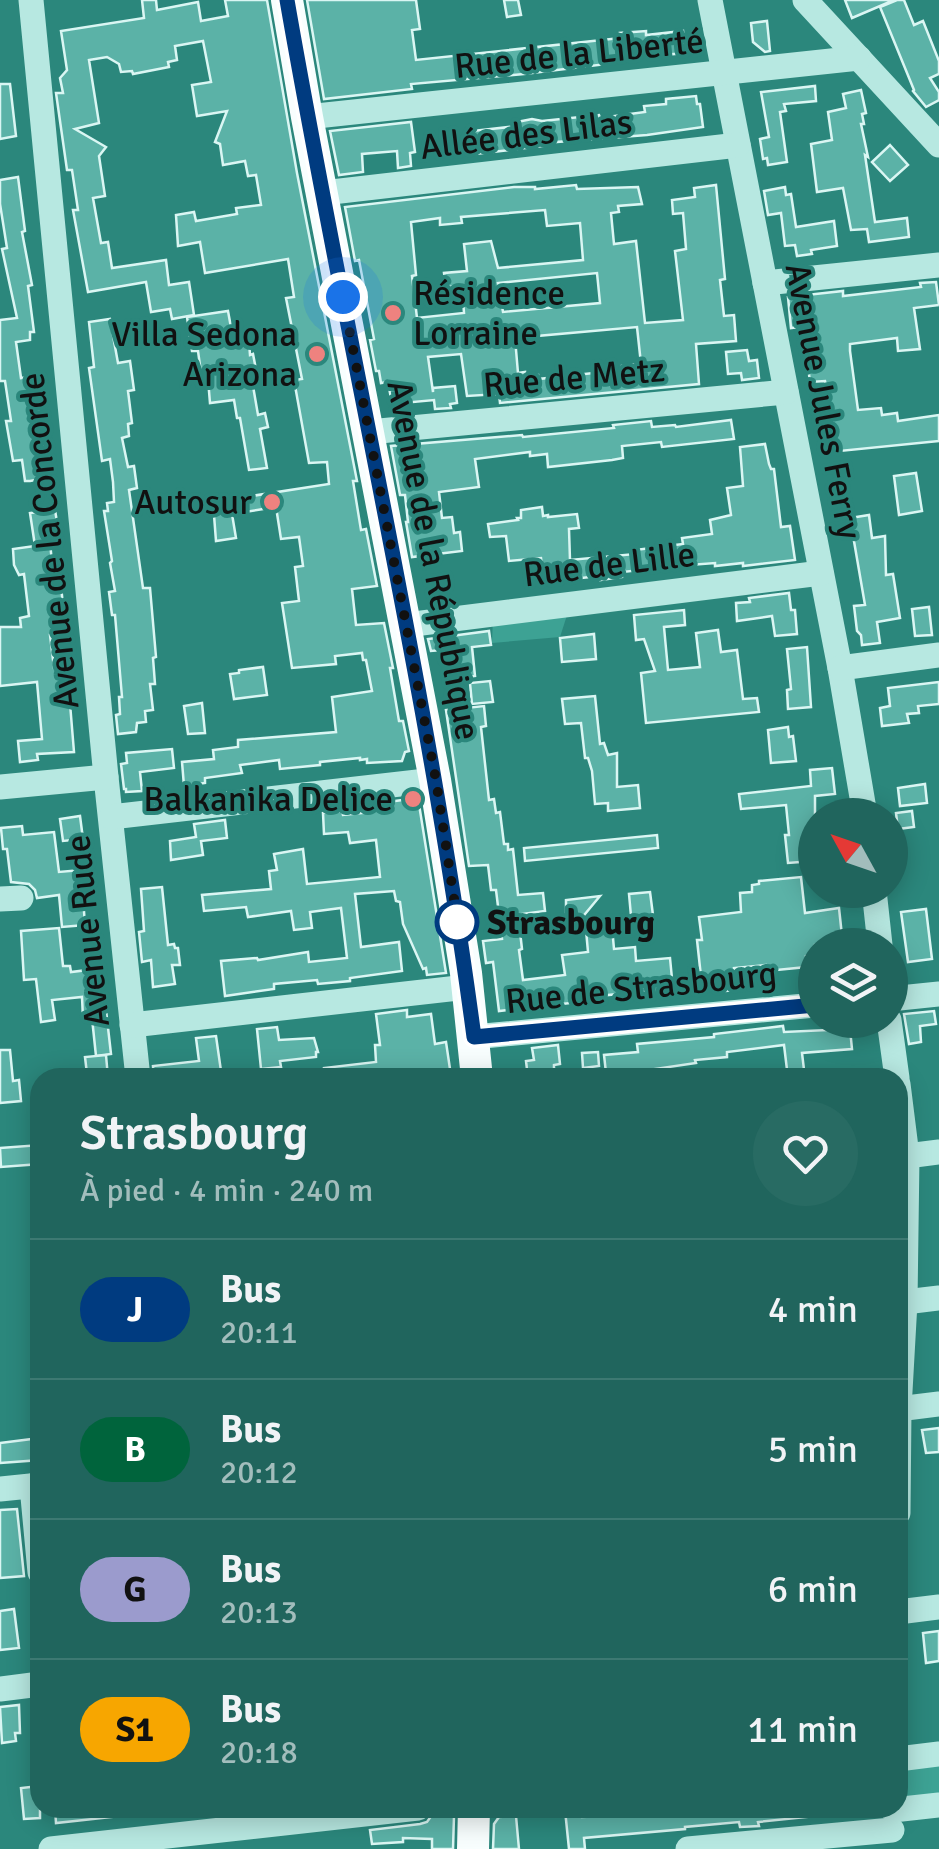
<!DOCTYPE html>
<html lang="fr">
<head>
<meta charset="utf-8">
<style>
	:root { --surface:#20655d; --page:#286b63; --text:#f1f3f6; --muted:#a2bdbc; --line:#3d7972 }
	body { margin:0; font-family:Signika,sans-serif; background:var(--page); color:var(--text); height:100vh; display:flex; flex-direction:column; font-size:38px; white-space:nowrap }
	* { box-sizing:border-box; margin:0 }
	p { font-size:32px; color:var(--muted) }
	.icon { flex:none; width:55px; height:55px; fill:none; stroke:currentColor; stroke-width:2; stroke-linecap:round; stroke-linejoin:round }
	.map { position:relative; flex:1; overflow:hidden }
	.drawer { position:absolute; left:30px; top:1068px; width:878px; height:750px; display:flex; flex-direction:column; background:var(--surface); border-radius:30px; box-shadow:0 5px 25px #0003 }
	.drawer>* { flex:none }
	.badge { padding:0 20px; border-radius:32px; font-size:35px; line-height:65px }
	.needle { width:65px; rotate:310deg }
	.controls { position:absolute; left:798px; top:798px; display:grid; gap:20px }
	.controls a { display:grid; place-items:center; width:110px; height:110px; border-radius:50%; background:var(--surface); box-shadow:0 5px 25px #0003; font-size:50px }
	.you { position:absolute; width:50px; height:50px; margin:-25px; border:8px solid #fff; border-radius:50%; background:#1a73e8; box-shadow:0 0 0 15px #1a73e833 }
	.map>.badge { position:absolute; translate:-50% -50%; box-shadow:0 0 0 5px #fff }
	.round { display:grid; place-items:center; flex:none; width:105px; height:105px; border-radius:52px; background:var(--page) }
	.headline { display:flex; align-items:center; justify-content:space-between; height:170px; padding:0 50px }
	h1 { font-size:48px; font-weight:600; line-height:75px }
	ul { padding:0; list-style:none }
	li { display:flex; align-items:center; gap:30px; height:140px; padding:0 50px; border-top:2px solid var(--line) }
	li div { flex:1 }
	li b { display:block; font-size:38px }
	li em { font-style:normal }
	li .badge { min-width:110px; font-weight:700; text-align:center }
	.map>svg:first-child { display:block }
	.green { fill:#3da294 }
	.building { fill:#5bb2a7; stroke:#daf6f3; stroke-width:2.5; fill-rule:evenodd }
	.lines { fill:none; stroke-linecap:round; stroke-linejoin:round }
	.minor { stroke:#b7e8e1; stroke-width:25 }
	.major { stroke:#f8fefe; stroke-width:32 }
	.line-casing { stroke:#fff; stroke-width:22 }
	.line { stroke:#003b80; stroke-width:15 }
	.walk { stroke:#111; stroke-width:10; stroke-dasharray:0 18 }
	.poi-dot { fill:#ee827f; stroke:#2b877c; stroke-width:4 }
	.stop-dot { fill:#fff; stroke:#003b80; stroke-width:5 }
	.labels { text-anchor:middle; stroke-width:8; stroke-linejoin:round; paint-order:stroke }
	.street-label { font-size:35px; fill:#111; stroke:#2b877c }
	.poi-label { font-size:35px; fill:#111; stroke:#2b877c; text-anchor:end }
	.stop-label { font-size:35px; font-weight:bold; fill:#111; stroke:#2b877c; text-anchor:start }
</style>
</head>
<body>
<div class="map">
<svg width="939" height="1849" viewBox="0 0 939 1849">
	<rect width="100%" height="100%" fill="#2b877c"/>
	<g class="green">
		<polygon points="569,609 560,637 492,643 493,616"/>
		<polygon points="939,1754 939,1805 898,1808 898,1759"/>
	</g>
	<g class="building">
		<polygon points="142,0 156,0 157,10 198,2 201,21 228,16 225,0 267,0 297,173 357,481 353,481 361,530 366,529 377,586 352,589 356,625 384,623 393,668 390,668 399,721 403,721 409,751 405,752 402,761 367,763 367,759 360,760 360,758 320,762 320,765 280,769 279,760 240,765 242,773 205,778 205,783 184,786 182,762 214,759 213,750 238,747 238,740 336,732 332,697 372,691 366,660 363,660 362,653 335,656 336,664 292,668 282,603 299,601 295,567 303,566 299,537 281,539 276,507 232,514 236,538 216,541 213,502 329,484 327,462 309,463 294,380 302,379 286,298 294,297 288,259 205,273 200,242 178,246 176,215 194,212 196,221 237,214 236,208 261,205 256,175 248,176 245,161 223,165 220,144 215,142 227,111 197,116 192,85 211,82 203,41 175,46 177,60 168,62 169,67 133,74 132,71 121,72 119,64 107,57 89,60 99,123 75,129 106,147 99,156 105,196 93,198 101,243 108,242 112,268 166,260 169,285 189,282 194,315 172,319 170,309 151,312 146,282 88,292 73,210 78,210 72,170 67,170 56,93 63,93 60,78 67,70 61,31 144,18"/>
		<polygon points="307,0 416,0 420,29 412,30 416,60 621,38 620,33 646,31 646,35 683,31 685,53 607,60 607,64 524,74 411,84 412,89 324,99"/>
		<polygon points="504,0 518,0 521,15 507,17"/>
		<polygon points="845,0 894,0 852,18"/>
		<polygon points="897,0 904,0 914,25 923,21 939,61 939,74 930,78 939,92 939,100 926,107 913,91 914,90 880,7"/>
		<polygon points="767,21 770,51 765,52 753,42 751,23"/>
		<polygon points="0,84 10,84 16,136 0,139"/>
		<polygon points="815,86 816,101 784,104 786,111 780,112 787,162 768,165 767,158 763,159 760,139 769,137 761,92"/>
		<polygon points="861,90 866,113 862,114 864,124 861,124 868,157 865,155 875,222 907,218 909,237 869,242 867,229 851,230 843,188 817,192 811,144 832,140 828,112 846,108 843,94"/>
		<polygon points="696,96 697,104 700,104 703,127 647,135 544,143 544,146 474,154 472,131 518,126 517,122 532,119 542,121 599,115 600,118 645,112 644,106 666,104 666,99"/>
		<polygon points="411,122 415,152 410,153 411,166 398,168 397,151 362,154 363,172 339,175 330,131"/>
		<polygon points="890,145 908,165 890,181 872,162"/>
		<polygon points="18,177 25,231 22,232 32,285 28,286 34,332 30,332 30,340 16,342 21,378 29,377 35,407 38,407 46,478 30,481 25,481 22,460 13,461 6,421 11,421 5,381 0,381 0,320 17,318 2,249 7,248 0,204 0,180"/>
		<path d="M576 185 577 189 638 187 642 204 618 206 619 212 611 213 614 244 636 241 645 323 683 320 675 251 686 249 683 213 673 214 672 200 695 197 694 188 716 185 725 279 720 280 724 316 734 315 736 341 696 344 699 384 500 403 499 394 467 396 461 354 428 357 433 392V388L455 386 457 403 450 404 451 408 435 409 434 400 392 404 388 382 381 383 379 371H376L370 340 374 339 359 260 355 261 345 207 514 187H535V189ZM545 210 547 226 580 223 583 260 498 268 491 241 464 244 467 271 444 273 446 287 462 286 464 313 417 318 412 276 416 275 411 222 440 218V225L462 223 461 217ZM597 273 600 303 503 312 498 283ZM637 327 641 364 622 366V370L538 379V375L525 376V372L518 373 515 338Z"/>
		<polygon points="785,187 786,195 791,194 796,227 834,221 837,246 811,250 812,254 797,256 795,245 785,246 781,213 768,215 764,191"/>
		<polygon points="936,282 939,305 914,308 920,349 898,351 897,338 850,344 850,351 858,410 881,408 882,415 897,413 898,421 939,415 939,441 830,452 826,429 834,428 825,381 810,382 807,359 811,358 807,326 791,328 788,297 843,291 843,296 921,287 920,283"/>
		<polygon points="228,311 234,344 249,342 250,355 253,354 259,385 253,386 258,415 265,413 268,427 260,429 267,468 249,470 240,418 237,418 234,400 210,403 208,379 202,380 198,351 192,351 187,317"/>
		<polygon points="110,319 118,363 130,361 134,390 128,391 132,423 128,424 129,436 122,438 128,467 134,466 137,488 129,490 143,588 150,588 156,657 153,658 155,684 150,684 153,710 145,711 146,722 137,723 136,732 118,734 116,715 120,714 119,697 122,697 115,615 112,615 109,592 115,591 110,563 112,561 104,511 108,511 107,503 114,502 113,482 110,459 102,461 89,368 94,367 89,322"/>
		<polygon points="747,350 749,361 757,360 759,378 742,380 741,373 728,374 726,352"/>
		<polygon points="731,420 734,439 662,447 661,442 622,446 623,458 612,460 548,467 547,454 530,456 530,452 475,459 479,487 439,492 442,518 452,517 454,533 460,532 462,551 412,557 406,522 408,522 405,495 400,495 391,446 522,435 523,437 614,428 613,425 651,421 652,427 675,425 676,427"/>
		<polygon points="765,444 769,464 771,469 774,469 781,527 790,526 795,560 743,566 743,563 715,566 715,563 676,566 622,572 622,577 600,580 599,576 544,582 541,558 509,561 506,536 490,537 488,524 518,520 517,518 521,518 521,510 542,507 543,516 548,515 548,517 577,514 579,528 569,529 570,560 636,554 635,550 683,544 682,538 712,534 710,520 731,515 727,488 743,486 740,447"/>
		<polygon points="916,473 922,511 899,515 894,476"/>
		<polygon points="55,510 58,528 49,530 54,586 61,586 66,634 50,635 54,668 67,667 74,752 37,754 38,760 20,762 18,741 42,739 37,682 0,686 0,627 21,627 20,618 29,616 24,574 19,575 14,565 13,549 35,546 30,513"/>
		<polygon points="869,515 872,538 885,536 886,575 893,574 900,618 877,622 880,643 862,645 861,635 857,631 854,606 865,605 850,518"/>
		<polygon points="789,593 791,610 795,610 797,634 775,636 772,616 737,621 736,603 750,602 749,598"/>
		<polygon points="929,607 932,635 915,636 912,609"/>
		<polygon points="684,610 685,625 664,627 668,670 700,667 696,633 718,630 721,652 737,650 743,699 757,698 759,712 646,723 641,673 655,671 644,639 636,640 634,615"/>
		<polygon points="489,631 491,645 472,647 475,676 457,678 454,649 431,651 428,639"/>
		<polygon points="594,634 596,659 562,662 560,638"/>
		<polygon points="807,647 811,707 788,709 787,690 791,689 787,649"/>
		<polygon points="263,667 267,695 234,699 230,674 239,673 239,670"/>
		<polygon points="490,681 493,702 472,704 470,683"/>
		<polygon points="939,682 939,704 918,706 919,713 907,714 909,723 882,726 880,708 890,706 888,688"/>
		<polygon points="595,696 600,744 604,743 608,755 617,753 617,787 638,785 640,808 608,811 608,803 595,804 592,771 588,758 585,758 581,723 565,724 562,699"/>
		<polygon points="202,703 205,733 188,734 184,706"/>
		<polygon points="484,706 486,726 481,727 489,800 494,799 496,813 500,812 504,844 508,844 508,850 513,849 518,895 543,893 545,911 522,914 523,923 519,923 522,949 519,950 523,980 565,975 562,955 588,952 586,930 612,927 614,949 635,947 636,961 670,958 673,989 598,996 598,1000 499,1011 493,962 486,963 483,941 502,939 496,890 491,890 488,865 469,866 446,710"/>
		<polygon points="788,727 789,737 793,736 796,761 771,763 768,730"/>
		<polygon points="172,749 174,768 140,772 142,791 126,792 126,789 124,789 121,764 127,763 126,753"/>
		<polygon points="832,768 835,794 815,796 815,832 810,833 813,861 788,863 785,835 789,835 786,805 741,809 739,794 811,786 810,770"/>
		<polygon points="925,784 927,803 900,806 898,788"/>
		<polygon points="418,798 446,973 427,975 426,968 423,969 403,924 400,902 396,901 394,891 355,894 361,947 399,942 402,971 350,978 350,981 318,984 317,980 274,984 274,989 225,996 221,961 257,958 258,960 308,952 309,962 347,958 341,908 310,912 312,928 294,930 291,911 248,917 246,907 204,911 202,895 271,889 269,871 277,870 274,854 303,849 307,884 380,877 376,840 350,843 348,832 324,834 323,813 342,811 343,815 373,812 372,804"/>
		<polygon points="912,811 914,827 898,829 896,813"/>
		<polygon points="80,816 83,839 63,841 60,819"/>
		<polygon points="225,820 227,838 201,841 203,855 171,860 170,841 196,837 194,824"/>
		<polygon points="22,826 23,835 54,832 59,872 81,870 85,925 62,927 59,895 37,898 35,890 29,884 11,882 7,849 3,849 1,828"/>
		<polygon points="657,835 658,848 525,861 524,848"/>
		<polygon points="801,877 805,913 839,908 843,945 815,945 815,955 806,956 806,967 767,971 766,965 734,968 737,990 716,992 715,984 702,986 697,940 702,940 699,917 741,912 740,893 752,892 752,885 759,884 759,881"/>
		<polygon points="162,887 168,945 174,944 175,948 178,948 180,965 172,965 175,984 153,987 151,960 142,962 139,932 144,931 141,889"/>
		<polygon points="650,892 653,915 631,916 629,894"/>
		<polygon points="600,896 580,920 566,921 566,900"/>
		<polygon points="926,909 932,959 908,962 901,912"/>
		<polygon points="59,928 63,966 70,966 71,972 96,969 101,1002 105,1001 111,1054 96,1056 92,1018 83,1019 82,997 52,1000 55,1020 41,1022 36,979 24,980 21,931"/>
		<polygon points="407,1010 407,1017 431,1014 435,1044 446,1042 450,1069 409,1073 409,1078 325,1078 324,1068 376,1062 375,1045 380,1045 376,1014"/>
		<polygon points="934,1011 936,1024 920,1026 921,1042 909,1044 904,1014"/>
		<polygon points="783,1026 784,1032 850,1029 852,1049 802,1053 805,1078 788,1078 784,1045 727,1052 727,1057 695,1060 696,1063 648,1070 648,1076 626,1071 606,1073 604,1055 638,1052 637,1044 714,1037 714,1034"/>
		<polygon points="277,1027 279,1040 314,1038 318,1052 316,1052 316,1057 280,1061 281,1067 261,1069 257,1029"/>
		<polygon points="216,1036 222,1078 154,1078 153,1066 199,1061 196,1038"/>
		<polygon points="558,1045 560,1064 554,1065 554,1078 528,1078 526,1061 534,1060 532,1048"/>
		<polygon points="0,1050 10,1050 13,1081 19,1080 21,1101 0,1103"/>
		<polygon points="598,1052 599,1066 583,1068 582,1053"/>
		<polygon points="106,1055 108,1078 94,1078 94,1073 87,1074 85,1057"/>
		<polygon points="40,1145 40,1164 1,1167 0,1148"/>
		<polygon points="939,1428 939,1452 926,1453 922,1430"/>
		<polygon points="40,1438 40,1460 0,1463 0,1443"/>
		<polygon points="17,1509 24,1576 0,1578 0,1510"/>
		<polygon points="14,1609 19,1648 0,1650 0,1611"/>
		<polygon points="939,1631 939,1661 926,1663 923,1633"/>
		<polygon points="19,1705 20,1733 15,1733 16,1741 2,1743 0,1707"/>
		<polygon points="40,1786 40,1818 24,1819 21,1788"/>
		<polygon points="55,1808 111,1808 112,1817 56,1823"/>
		<polygon points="682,1808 806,1808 807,1817 758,1822 759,1826 740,1827 739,1822 685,1827 685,1829 584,1838 585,1849 569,1849 565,1810 581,1809 582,1817 603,1816"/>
		<polygon points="450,1813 454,1816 453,1849 432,1849 432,1839 403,1838 403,1842 372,1844 370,1830 420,1824 427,1822 432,1815"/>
		<polygon points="516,1816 519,1849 493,1849 494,1824 499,1817"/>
	</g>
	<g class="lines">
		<g class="minor">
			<polyline points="31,0 106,777 138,1078"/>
			<polyline points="710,0 840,668 865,815"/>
			<polyline points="805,0 939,145"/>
			<polyline points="307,117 859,58"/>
			<polyline points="323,193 738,145"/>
			<polyline points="765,283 939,265"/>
			<polyline points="369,432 786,392"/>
			<polyline points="406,625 821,573"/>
			<polyline points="840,668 939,655"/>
			<polyline points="0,787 106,777"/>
			<polyline points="111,817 435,780"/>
			<polyline points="874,890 880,945"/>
			<polyline points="0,899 21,898"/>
			<polyline points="890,999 939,994"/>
			<polyline points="889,1020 897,1078"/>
			<polyline points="132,1025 467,987"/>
			<polyline points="473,1037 815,1005"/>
			<polyline points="898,1084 907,1156 905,1302 899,1409 898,1513"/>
			<polyline points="907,1156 939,1152"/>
			<polyline points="905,1302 939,1298"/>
			<polyline points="898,1409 939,1404"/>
			<polyline points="32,1486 40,1572"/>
			<polyline points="0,1489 40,1485"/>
			<polyline points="898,1612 939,1607"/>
			<polyline points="0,1689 40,1684"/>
			<polyline points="898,1759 939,1754"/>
			<polyline points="893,1810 939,1805"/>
			<polyline points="51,1849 418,1808"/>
			<polyline points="688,1849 892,1830"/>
		</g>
		<g class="major">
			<polyline points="287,0 307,117 435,780 466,973 477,1078"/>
			<polyline points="473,1849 474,1808"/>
		</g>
	</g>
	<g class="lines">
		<defs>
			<path id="line" d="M287 0C347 346 428 689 474 1037L815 1005"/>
		</defs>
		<use href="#line" class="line-casing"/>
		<use href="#line" class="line"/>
		<polyline class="walk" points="343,297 436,780 458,925 457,922"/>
	</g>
	<g class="poi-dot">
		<circle cx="393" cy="313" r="10"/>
		<circle cx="317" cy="354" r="10"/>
		<circle cx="272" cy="502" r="10"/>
		<circle cx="413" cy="799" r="10"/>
	</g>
	<circle class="stop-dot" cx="457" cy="922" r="20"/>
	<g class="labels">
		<g class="street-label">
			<text transform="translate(579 53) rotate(-6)" y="12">Rue de la Liberté</text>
			<text transform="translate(526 134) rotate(-7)" y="12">Allée des Lilas</text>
			<text transform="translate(574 377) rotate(-5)" y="12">Rue de Metz</text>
			<text transform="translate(824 401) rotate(79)" y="12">Avenue Jules Ferry</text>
			<text transform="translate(49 541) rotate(-96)" y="12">Avenue de la Concorde</text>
			<text transform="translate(434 560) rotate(79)" y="12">Avenue de la République</text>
			<text transform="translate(609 564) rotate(-7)" y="12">Rue de Lille</text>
			<text transform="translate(87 931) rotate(-96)" y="12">Avenue Rude</text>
			<text transform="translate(641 987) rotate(-6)" y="12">Rue de Strasbourg</text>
		</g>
		<g class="poi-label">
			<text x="413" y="305" text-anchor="start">Résidence<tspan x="413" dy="40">Lorraine</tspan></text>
			<text x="297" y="346">Villa Sedona<tspan x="297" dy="40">Arizona</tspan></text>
			<text x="252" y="514">Autosur</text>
			<text x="393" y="811">Balkanika Delice</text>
		</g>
		<g class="stop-label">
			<text x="487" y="934">Strasbourg</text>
		</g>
	</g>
</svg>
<div class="controls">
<a><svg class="needle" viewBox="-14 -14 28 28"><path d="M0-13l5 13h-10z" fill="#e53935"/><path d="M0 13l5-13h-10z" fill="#a2bdbc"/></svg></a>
<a><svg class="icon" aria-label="layers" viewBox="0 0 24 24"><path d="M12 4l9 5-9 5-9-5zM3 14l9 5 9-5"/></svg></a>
</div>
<div class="you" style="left:343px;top:297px"></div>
<section class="drawer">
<div class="headline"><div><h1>Strasbourg</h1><p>À pied · 4 min · 240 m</p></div><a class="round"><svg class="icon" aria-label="heart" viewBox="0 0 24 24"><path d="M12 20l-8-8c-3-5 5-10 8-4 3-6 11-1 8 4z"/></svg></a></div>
<ul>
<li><span class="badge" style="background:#003b80;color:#fff">J</span><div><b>Bus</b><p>20:11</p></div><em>4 min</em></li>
<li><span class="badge" style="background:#00643c;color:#fff">B</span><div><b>Bus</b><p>20:12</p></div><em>5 min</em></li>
<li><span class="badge" style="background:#9b9bcd;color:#111">G</span><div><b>Bus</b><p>20:13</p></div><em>6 min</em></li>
<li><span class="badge" style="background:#f7a600;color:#111">S1</span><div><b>Bus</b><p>20:18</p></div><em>11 min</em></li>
</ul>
</section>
</div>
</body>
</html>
